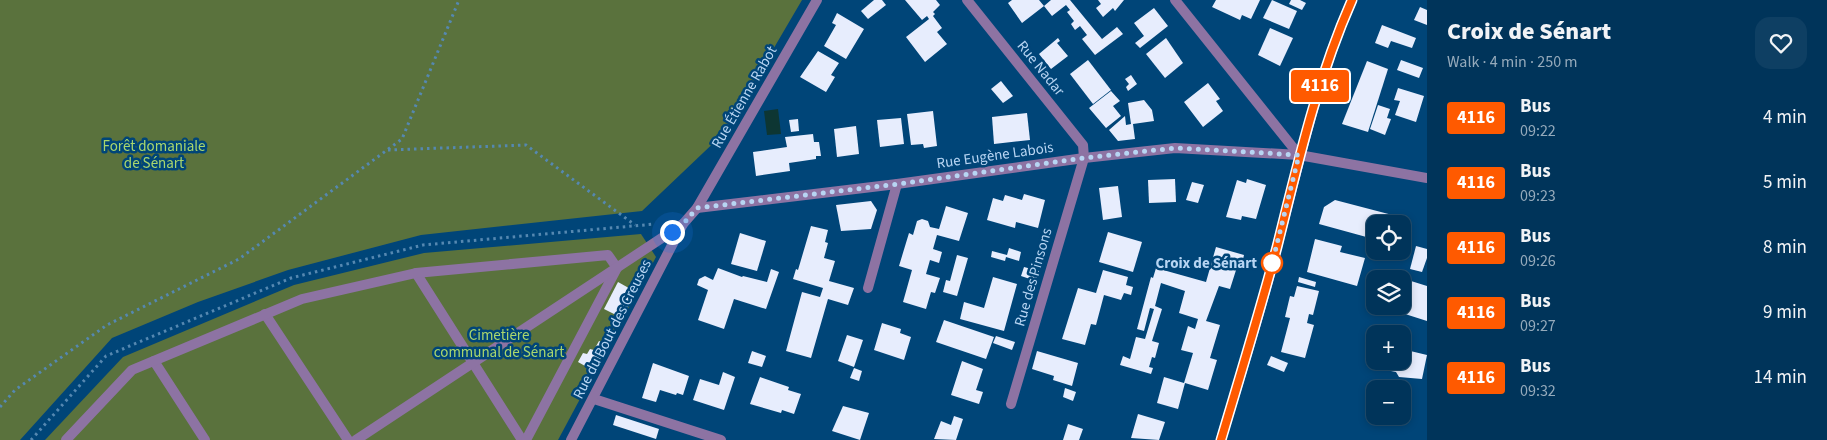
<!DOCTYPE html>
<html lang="en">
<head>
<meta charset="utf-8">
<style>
	:root { --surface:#00345a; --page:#0e3f63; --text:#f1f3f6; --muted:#95aabb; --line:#224f70 }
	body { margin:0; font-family:"Source Sans 3",sans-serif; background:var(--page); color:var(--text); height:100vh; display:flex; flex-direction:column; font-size:19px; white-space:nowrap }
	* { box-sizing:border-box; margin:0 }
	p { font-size:16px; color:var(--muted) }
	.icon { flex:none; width:28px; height:28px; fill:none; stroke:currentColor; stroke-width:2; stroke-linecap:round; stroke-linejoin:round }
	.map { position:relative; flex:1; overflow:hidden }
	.panel { display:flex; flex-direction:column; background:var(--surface); width:400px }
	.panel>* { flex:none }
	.badge { padding:0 10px; border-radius:4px; font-size:18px; line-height:32px }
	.controls { position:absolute; left:1366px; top:215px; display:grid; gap:10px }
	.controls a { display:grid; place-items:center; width:45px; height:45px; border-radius:10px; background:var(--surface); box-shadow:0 2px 8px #0003,0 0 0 1px var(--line); font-size:25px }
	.you { position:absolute; width:25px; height:25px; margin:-12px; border:4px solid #fff; border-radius:50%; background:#1a73e8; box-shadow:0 0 0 8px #1a73e833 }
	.map>.badge { position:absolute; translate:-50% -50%; box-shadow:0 0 0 2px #fff }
	.round { display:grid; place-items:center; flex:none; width:52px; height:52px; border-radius:15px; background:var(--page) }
	.overview { display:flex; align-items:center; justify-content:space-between; height:85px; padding:0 20px }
	h1 { font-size:24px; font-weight:800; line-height:38px }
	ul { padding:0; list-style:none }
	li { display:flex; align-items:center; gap:15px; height:65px; padding:0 20px }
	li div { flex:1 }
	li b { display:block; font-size:19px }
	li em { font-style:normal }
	li .badge { min-width:55px; font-weight:700; text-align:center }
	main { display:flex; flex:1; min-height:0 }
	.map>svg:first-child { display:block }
	.green { fill:#5a723d }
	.water { fill:#0d3633 }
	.building { fill:#e7edfd }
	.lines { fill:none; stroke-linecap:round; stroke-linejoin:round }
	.path { stroke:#5588b1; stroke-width:3; stroke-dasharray:2.5 4; stroke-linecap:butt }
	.lane { stroke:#8d73a3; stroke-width:10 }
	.street { stroke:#8d73a3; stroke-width:10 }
	.secondary { stroke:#b68cd9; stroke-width:10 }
	.line-casing { stroke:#fff; stroke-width:11 }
	.line { stroke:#ff5a00; stroke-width:8 }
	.walk { stroke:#b7d5f3; stroke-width:5; stroke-dasharray:0 9 }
	.stop-dot { fill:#fff; stroke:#ff5a00; stroke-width:2.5 }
	.labels { text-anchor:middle; stroke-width:5; stroke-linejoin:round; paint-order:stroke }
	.street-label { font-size:15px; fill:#b7d5f3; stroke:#004578 }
	.park-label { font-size:15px; fill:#a9d66d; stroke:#004578 }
	.stop-label { font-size:15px; font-weight:bold; fill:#b7d5f3; stroke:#004578; text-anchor:end }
</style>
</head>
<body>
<main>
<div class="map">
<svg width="1427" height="440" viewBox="0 0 1427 440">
	<rect width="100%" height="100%" fill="#004578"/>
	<g class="green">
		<polygon points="0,0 802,0 724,133 642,211 421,235 288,270 198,302 112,338 20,440 0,440"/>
		<polygon points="641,234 656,257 558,440 45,440 123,357 294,285 424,253"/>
	</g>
	<polygon class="water" points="778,109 781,134 767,135 764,111"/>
	<g class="building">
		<polygon points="874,0 882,0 886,5 868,19 861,11"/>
		<polygon points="905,0 936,0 940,5 933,12 935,14 933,16 942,28 937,32 947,44 925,62 906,37 929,19 927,16 922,20"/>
		<polygon points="1012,0 1039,0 1044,6 1051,0 1070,0 1102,39 1117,27 1123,34 1095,55 1082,39 1087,35 1080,26 1075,30 1071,24 1074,21 1067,12 1070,10 1066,5 1052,16 1044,6 1022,23 1008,3"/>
		<polygon points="1098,0 1124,0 1115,11 1113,8 1103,17 1096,8 1101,4"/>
		<polygon points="1216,0 1260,0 1251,19 1242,15 1240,20 1212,7"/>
		<polygon points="1272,0 1297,11 1289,29 1263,18"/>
		<polygon points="1291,0 1300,0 1306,3 1302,10 1289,4"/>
		<polygon points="1420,7 1427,10 1427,25 1414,20"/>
		<polygon points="1154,8 1168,26 1140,48 1135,43 1144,36 1134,23"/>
		<polygon points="837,13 864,29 846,59 824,46 836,25 832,23"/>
		<polygon points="1382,25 1416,38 1412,48 1391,41 1388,48 1375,43"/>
		<polygon points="1270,28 1293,38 1280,66 1258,55"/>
		<polygon points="1058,38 1060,41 1057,43 1068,56 1051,69 1039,54"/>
		<polygon points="1166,38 1183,63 1165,78 1146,54"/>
		<polygon points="818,51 839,63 831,75 835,77 826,92 800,77"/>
		<polygon points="1088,60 1111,90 1093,104 1070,74"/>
		<polygon points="1401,60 1423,68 1419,78 1397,70"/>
		<polygon points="1367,61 1388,69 1368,132 1342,124"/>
		<polygon points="1131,75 1137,84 1128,91 1126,87 1129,84 1125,79"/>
		<polygon points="1001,81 1013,96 1003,103 991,89"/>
		<polygon points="1208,83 1220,99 1216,101 1223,111 1203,127 1184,102"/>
		<polygon points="1398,88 1424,96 1416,122 1395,115 1400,101 1394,100"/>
		<polygon points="1111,91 1120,101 1113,106 1121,116 1106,128 1089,108"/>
		<polygon points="1144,100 1152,110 1154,121 1133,124 1135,139 1118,141 1109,130 1125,116 1126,125 1131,124 1128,103"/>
		<polygon points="1378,105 1390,109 1387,118 1391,119 1385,135 1370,129"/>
		<polygon points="933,111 937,146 924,148 923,144 911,145 907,114"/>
		<polygon points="1027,113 1030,140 994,144 992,117"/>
		<polygon points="901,118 904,144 880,147 877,120"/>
		<polygon points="798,119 799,131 791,132 789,120"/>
		<polygon points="856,126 859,154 837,157 834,129"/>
		<polygon points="813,134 814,142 819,142 821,156 816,156 816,159 789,163 790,171 756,176 753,152 787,147 785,137"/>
		<polygon points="1175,179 1176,202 1149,203 1148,180"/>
		<polygon points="1247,179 1266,185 1256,219 1242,216 1241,220 1226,217 1237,180 1246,183"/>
		<polygon points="1192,182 1204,185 1198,203 1186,200"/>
		<polygon points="1118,186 1122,217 1103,220 1099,188"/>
		<polygon points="1024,194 1045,200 1038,228 1016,222 1015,228 987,220 993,198 1003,201 1005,195 1022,200"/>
		<polygon points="1335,200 1400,217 1398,224 1375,224 1375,234 1371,233 1370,238 1319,224 1324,207"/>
		<polygon points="871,201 877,210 871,229 841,231 836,205"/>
		<polygon points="946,206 968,213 959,241 937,235 933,249 942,252 939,263 930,260 926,274 940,278 935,293 931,292 926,309 903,302 912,270 899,266 909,233 913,235 917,221 922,219 928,221 930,227 939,229"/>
		<polygon points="811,226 828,230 825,242 828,243 824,258 835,261 829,281 854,288 848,305 828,299 811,358 786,351 802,292 820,297 823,288 793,279 796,269 798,270"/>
		<polygon points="1108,232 1142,242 1133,272 1099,262"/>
		<polygon points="740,233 766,241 757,271 731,264"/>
		<polygon points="1315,239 1342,246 1340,252 1365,258 1357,286 1307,272"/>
		<polygon points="1416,246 1427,249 1427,258 1422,272 1410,269"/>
		<polygon points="1216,247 1244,255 1241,268 1237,267 1230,289 1219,286 1206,321 1220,325 1210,358 1217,360 1208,390 1185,383 1178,409 1157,403 1164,377 1184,383 1193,353 1181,350 1188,326 1195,329 1198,319 1179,313 1185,291 1161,283 1155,306 1162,309 1152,341 1159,343 1155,358 1152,357 1149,367 1153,368 1151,374 1120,365 1123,356 1130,359 1136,337 1145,339 1154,309 1150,308 1144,331 1137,329 1151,277 1153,278 1156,268 1206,282"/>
		<polygon points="1009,248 1021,252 1019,261 1006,257 1005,261 991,257 992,251 1007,255"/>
		<polygon points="957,255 968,258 957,296 943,292 946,280 950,281"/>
		<polygon points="1024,267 1039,271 1036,281 1021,276"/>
		<polygon points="718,268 742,277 743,276 767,282 771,269 779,272 766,309 734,299 724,329 698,320 708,290 697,285 699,279 705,276 713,280"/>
		<polygon points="1103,270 1128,277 1126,285 1133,287 1131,295 1124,293 1121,300 1104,295 1096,325 1091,324 1085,345 1062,339 1078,288 1096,293"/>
		<polygon points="993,277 1017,284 1004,331 960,319 964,302 984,308"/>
		<polygon points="1299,277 1316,282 1315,287 1298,282"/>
		<polygon points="1411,281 1427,286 1427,321 1405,314 1408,302 1405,301"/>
		<polygon points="618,282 636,292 622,318 604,309"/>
		<polygon points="1297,286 1319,291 1313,315 1309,314 1307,323 1314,325 1305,358 1281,352 1290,318 1285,317 1290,296 1294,297"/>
		<polygon points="944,320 994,337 986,359 936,342"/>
		<polygon points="882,323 901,329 900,333 911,337 904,360 874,350"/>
		<polygon points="847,335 863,340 854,367 838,361"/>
		<polygon points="996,336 1015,342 1012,350 993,343"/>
		<polygon points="599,341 608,345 594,371 578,362 583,353 587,354 590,349 594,350"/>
		<polygon points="1402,349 1427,355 1422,379 1399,377 1396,372 1386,370 1389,361 1402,361"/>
		<polygon points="752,351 766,356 762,367 748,363"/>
		<polygon points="1037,351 1078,363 1072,386 1053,380 1054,376 1032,369"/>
		<polygon points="1271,356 1288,363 1284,372 1267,365"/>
		<polygon points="962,361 983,369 976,390 983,392 979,404 951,395"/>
		<polygon points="653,363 689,376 683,395 677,393 676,395 660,390 656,402 642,398"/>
		<polygon points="854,368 862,371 859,381 850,378"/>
		<polygon points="723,372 735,377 724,410 693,400 700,379 719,385"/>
		<polygon points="760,377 789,387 788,390 801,394 794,414 782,410 781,413 750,404"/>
		<polygon points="1065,388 1076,392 1073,401 1063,397"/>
		<polygon points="843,406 869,413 860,440 832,431"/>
		<polygon points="1138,414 1165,422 1159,440 1131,438"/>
		<polygon points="616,415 659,429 656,439 613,425"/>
		<polygon points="954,416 963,419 956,440 934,439 941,421 951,425"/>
		<polygon points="1068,424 1083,429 1079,440 1063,440"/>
	</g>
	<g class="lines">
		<g class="path">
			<polyline points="388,150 526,145 635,225"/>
			<polyline points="0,407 15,390 107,325 239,259 402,139 459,0"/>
			<polyline points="31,440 106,356 291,278 423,245 655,224"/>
		</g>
		<g class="lane">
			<polyline points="416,273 522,440"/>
			<polyline points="265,314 348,440"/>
			<polyline points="154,361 205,440"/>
			<polyline points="594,399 721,440"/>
			<polyline points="66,440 132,370 302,299 416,273 608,255 617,268 526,440"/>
			<polyline points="356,440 683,224"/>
		</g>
		<g class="street">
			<polyline points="967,0 1083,145 1084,158 1011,404"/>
			<polyline points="1175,0 1299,155"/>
			<polyline points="697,208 897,184 1084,158 1175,148 1299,155 1427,178"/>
			<polyline points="868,288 897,184"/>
			<polyline points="571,440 683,224 697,208 817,0"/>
		</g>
		<path class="secondary" d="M1221 440C1240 376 1261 311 1277 247 1299 163 1317 79 1352 0"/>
	</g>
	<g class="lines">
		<defs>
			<path id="line" d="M1221 440C1240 376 1260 311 1277 247 1298 163 1317 79 1352 0"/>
		</defs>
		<use href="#line" class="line-casing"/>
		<use href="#line" class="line"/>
		<polyline class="walk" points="672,232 683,224 697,208 898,184 1084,158 1175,148 1299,155 1271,268 1272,263"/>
	</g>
	<circle class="stop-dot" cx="1272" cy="263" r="10"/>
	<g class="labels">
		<g class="street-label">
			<text transform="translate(1041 68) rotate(51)" y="5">Rue Nadar</text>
			<text transform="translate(744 97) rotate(-60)" y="5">Rue Étienne Rabot</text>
			<text transform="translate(995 155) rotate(-8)" y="5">Rue Eugène Labois</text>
			<text transform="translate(1033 277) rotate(-74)" y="5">Rue des Pinsons</text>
			<text transform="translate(612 329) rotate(-63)" y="5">Rue du Bout des Creuses</text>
		</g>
		<g class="park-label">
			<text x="154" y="151">Forêt domaniale<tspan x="154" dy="17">de Sénart</tspan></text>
			<text x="499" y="340">Cimetière<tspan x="499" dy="17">communal de Sénart</tspan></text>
		</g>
		<g class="stop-label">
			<text x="1257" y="268">Croix de Sénart</text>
		</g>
	</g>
</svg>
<div class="controls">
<a><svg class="icon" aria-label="locate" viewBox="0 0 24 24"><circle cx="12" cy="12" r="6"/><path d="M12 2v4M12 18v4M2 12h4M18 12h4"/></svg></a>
<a><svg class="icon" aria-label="layers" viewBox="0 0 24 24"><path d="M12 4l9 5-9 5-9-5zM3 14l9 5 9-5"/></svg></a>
<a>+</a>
<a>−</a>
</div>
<div class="you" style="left:672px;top:232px"></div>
<b class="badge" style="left:1320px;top:86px;background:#ff5a00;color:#fff">4116</b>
</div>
<section class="panel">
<div class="overview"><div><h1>Croix de Sénart</h1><p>Walk · 4 min · 250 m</p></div><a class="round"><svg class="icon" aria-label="heart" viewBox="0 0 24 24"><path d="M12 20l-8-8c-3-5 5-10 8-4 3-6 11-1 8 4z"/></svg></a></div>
<ul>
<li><span class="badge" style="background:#ff5a00;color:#fff">4116</span><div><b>Bus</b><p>09:22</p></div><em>4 min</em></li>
<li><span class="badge" style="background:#ff5a00;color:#fff">4116</span><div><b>Bus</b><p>09:23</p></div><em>5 min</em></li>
<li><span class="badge" style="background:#ff5a00;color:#fff">4116</span><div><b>Bus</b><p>09:26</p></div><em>8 min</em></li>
<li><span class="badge" style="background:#ff5a00;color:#fff">4116</span><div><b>Bus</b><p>09:27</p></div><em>9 min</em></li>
<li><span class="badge" style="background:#ff5a00;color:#fff">4116</span><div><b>Bus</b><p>09:32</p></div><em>14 min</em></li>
</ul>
</section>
</main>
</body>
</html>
